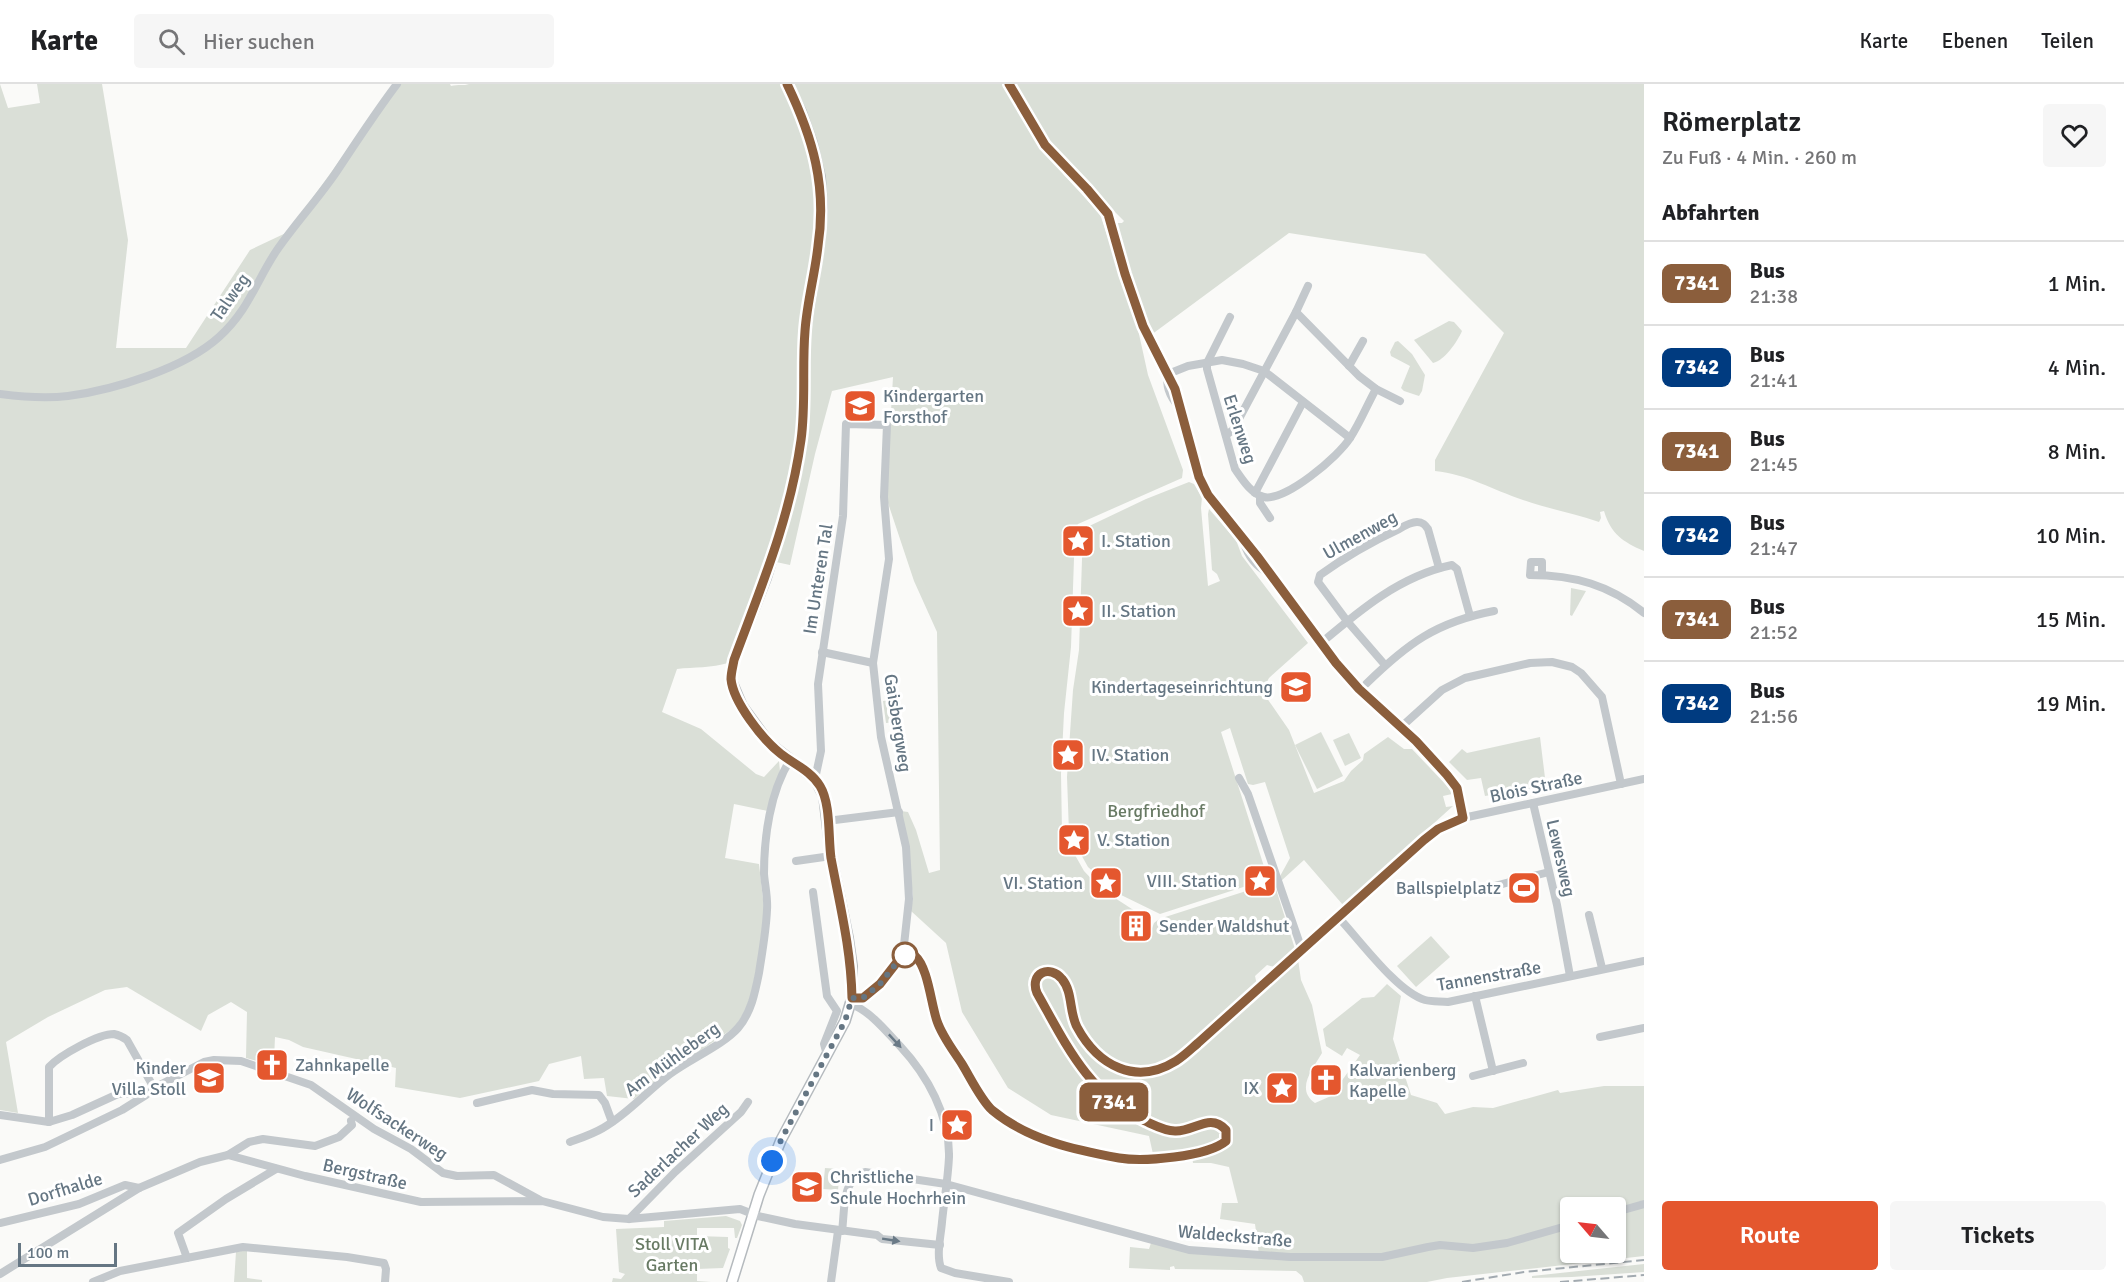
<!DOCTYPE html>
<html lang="de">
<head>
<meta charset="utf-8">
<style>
	:root { --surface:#fff; --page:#f6f6f6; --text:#202124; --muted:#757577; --line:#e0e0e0; --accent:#e4572e }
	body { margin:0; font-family:Signika,sans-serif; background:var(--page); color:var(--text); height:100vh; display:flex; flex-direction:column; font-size:22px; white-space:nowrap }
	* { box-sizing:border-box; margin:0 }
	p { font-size:20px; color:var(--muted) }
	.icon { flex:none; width:33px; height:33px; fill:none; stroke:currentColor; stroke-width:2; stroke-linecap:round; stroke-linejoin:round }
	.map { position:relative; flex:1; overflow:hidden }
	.sheet { display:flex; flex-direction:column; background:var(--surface); width:480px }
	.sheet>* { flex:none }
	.badge { padding:0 12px; border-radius:9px; font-size:21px; line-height:39px }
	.needle { width:39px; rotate:298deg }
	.fabs { position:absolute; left:1560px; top:1113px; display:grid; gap:12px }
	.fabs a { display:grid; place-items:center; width:66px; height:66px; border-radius:6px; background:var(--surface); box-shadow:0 2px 4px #0004; font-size:30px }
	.scale { position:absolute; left:18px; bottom:15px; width:99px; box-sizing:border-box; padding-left:6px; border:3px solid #657683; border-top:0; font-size:16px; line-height:21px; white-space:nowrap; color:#657683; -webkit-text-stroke:4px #fff; paint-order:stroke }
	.you { position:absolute; width:30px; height:30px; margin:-15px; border:4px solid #fff; border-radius:50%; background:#1a73e8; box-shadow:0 0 0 9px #1a73e833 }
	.map>.badge { position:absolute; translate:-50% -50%; box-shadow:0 0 0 3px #fff }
	h2 { padding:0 18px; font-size:22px; line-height:54px }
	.round { display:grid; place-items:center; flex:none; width:63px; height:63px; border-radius:6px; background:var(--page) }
	.summary { display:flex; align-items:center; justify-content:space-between; height:102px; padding:0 18px }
	h1 { font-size:28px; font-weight:600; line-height:45px }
	.button { display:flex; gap:12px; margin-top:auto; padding:12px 18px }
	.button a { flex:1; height:69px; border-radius:6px; background:var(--accent); color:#fff; font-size:24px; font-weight:600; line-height:69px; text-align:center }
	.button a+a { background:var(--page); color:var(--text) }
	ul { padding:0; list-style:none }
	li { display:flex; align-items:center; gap:18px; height:84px; padding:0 18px; border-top:2px solid var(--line) }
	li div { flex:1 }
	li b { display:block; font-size:22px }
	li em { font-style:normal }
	li .badge { min-width:66px; font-weight:700; text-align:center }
	header { display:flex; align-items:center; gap:36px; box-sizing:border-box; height:84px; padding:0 30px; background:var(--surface); border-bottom:2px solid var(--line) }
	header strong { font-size:28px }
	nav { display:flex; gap:33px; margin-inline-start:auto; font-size:21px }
	.search { width:420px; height:54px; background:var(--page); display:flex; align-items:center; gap:15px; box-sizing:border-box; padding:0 21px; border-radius:6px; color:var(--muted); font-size:22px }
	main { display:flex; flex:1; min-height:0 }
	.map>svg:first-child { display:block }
	.green { fill:#dadfd7; fill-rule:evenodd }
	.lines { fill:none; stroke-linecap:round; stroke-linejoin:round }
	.major-casing { stroke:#b5babe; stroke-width:12 }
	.minor { stroke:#c3c8cc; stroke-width:8 }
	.major { stroke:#fff; stroke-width:9 }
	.rail { stroke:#a2aab0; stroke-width:2; stroke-dasharray:9 4.5; stroke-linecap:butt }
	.oneway { fill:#6a7a87 }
	.line-casing { stroke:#fff; stroke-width:14 }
	.line { stroke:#8b5e3c; stroke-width:9 }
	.walk { stroke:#657683; stroke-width:6; stroke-dasharray:0 10.8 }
	.stop-dot { fill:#fff; stroke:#8b5e3c; stroke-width:3 }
	.labels { text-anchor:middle; stroke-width:6; stroke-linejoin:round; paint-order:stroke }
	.street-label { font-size:18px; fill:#657683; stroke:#fff }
	.poi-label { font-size:18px; fill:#657683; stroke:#fff; text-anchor:start }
	.park-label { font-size:18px; fill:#687a64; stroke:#fff }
</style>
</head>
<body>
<header>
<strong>Karte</strong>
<div class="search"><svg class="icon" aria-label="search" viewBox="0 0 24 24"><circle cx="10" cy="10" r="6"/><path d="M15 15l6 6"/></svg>Hier suchen</div>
<nav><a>Karte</a><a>Ebenen</a><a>Teilen</a></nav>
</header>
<main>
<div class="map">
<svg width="1644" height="1198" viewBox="0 0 1644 1198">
	<rect width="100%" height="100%" fill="#fafaf8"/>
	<g class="green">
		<path d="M0 0 8 24 40 19 37 0H102L128 156 116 264H186L250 166 288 148 371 33 400 0H450L451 2C458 0 464 2 469 0H781C808 53 823 102 814 162 810 191 802 219 800 248 797 293 799 339 792 384 782 452 752 516 728 579 712 584 694 583 677 585L662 628 701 645 756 690 764 693 779 677 780 687 768 727 734 720 725 774 759 780 764 824 761 861 752 907 745 927 735 943 650 1001 634 1015 607 1012 604 994 584 995 581 972 549 980 539 997 460 1014 395 1003 396 984 303 963 289 956 275 953 274 976H267L264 979 246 974 247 928 231 918 208 931 201 947 127 903 105 906 48 933 6 958 18 1029 0 1026Z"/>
		<path d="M791 0H1003L1041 62 1064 91 1100 130 1137 241 1148 291 1183 386 1182 394 1078 440 1075 445 1071 563 1064 629 1061 690 1062 748 1084 787 1101 805 1135 827 1120 832 1127 853 1151 847 1154 839 1159 835 1271 799 1275 802 1295 865 1274 883 1267 881 1255 892 1257 901 1174 974 1148 985 1126 984 1102 970 1080 939 1074 927 1072 907 1052 885 1041 883 1029 894 1028 901 1077 985 1104 1016 1125 1030 1164 1050 1176 1052 1209 1042H1216L1223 1049V1053C1208 1071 1175 1069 1153 1070L1149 1052 1051 1031 1008 1004 962 928 946 859 911 827 913 812 901 727 908 728 916 746 929 789 940 786 937 548 914 497 886 413 893 293 832 307 815 370 790 481 776 478 794 412 808 246 824 92Z"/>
		<path d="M1013 0H1644V467C1623 458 1611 450 1604 427L1600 428 1601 434 1599 438C1574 429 1548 425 1523 416 1493 406 1467 390 1435 387V376L1504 249 1425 170 1289 149 1151 251 1127 185 1115 139H1122L1124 137 1047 60Z"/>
		<path d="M1449 237 1454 238 1462 247C1457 258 1445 276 1433 279L1414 256Z"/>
		<polygon points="1398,257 1412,270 1425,291 1422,307 1419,312 1404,307 1401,304 1410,282 1391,272 1390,268 1395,258"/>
		<polygon points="1189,398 1194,400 1202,413 1201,424 1208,502 1220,497 1217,490 1212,486 1208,430 1209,425 1236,456 1242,472 1308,559 1269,594 1262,607 1289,646 1314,709 1344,697 1351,687 1363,676 1364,670 1388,653 1404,665 1412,665 1449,704 1452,710 1443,712 1446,723 1453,722 1343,821 1304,776 1281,797 1279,794 1290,774 1265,698 1253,701 1248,700 1230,644 1221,648 1268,795 1160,830 1117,809 1088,783 1069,749 1067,693 1073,606 1079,566 1083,445 1146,415"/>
		<polygon points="1571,504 1586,507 1572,532 1570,531"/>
		<polygon points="896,615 899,638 886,639 883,617"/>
		<polygon points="1321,648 1343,692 1317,705 1295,661"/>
		<polygon points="1349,649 1361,674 1345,682 1333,656"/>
		<polygon points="1540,653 1546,702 1485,712 1481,694 1467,696 1449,678 1462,665 1467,669"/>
		<polygon points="1533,794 1536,811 1516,815 1513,798"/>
		<polygon points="1431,852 1450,873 1416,903 1397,882"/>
		<path d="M1298 875 1301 896 1312 921 1322 969C1313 985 1295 1005 1315 1019L1331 1012 1360 971 1347 964 1342 972 1326 962 1323 945 1362 914 1374 913 1387 900 1401 912 1393 955 1411 1011 1437 1019 1445 1030 1473 1023 1493 1024 1558 1006 1560 1009 1604 1002H1644V1172L1447 1194 1427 1198H1304L1302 1192 1296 1187 1175 1185 1174 1182 1170 1183V1186L1129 1184 1130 1163 1149 1165 1152 1156 1189 1166 1259 1171 1255 1140 1220 1135 1222 1119H1238L1229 1083 1211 1079H1193L1192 1071 1215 1068 1226 1063C1230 1055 1232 1049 1227 1042 1216 1028 1197 1041 1184 1043 1173 1044 1162 1042 1152 1038 1126 1026 1098 1004 1081 980 1066 957 1054 932 1040 908 1039 901 1039 897 1045 893 1051 894 1057 895 1061 901 1067 913 1067 929 1072 942 1076 950 1082 958 1088 965 1115 995 1144 1001 1179 979ZM1570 1124H1616V1168H1570Z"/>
		<polygon points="825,1084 840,1085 838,1106 823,1105"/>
		<polygon points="726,1132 740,1137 742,1141 737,1154 735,1154 734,1144 697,1144 697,1152 728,1153 728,1164 730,1165 723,1184 697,1185 697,1197 711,1198 612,1198 613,1194 621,1195 625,1190 619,1188 616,1145 664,1143 664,1137"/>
		<polygon points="247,1166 247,1194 262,1196 262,1198 234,1198 236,1168"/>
		<polygon points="1644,1180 1644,1188 1572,1193 1532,1194 1532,1192"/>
	</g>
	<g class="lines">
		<defs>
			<polyline id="major" points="732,1198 759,1111 781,1056 845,937 852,914 852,882 848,854 831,772 824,712 815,695 769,659 742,622 731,596 734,576 766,494 786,429 797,384 802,352 805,247 819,161 822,124 820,93 812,59 801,28 787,0"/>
		</defs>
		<use href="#major" class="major-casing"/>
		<g class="minor">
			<polyline points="1009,0 1045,61 1087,105 1109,130 1125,190 1153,263 1175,305 1199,393 1208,411 1257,472 1336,579 1359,605 1416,658 1447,691 1457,704 1463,734"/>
			<polyline points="1296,228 1308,202"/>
			<path d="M1230 233 1207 279V285L1235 385C1242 395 1251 410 1264 413 1285 418 1339 372 1350 354 1360 339 1367 321 1376 305"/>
			<polyline points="1349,282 1363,257"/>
			<polyline points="1168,290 1188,282 1222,276 1243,280 1264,287 1350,354"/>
			<path d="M1168 290C1165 303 1170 313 1179 323"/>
			<path d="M0 310C23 313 45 315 68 312 114 306 185 284 219 253 249 226 256 197 277 166 295 140 317 116 335 90 355 60 375 29 397 0"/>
			<polyline points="1226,351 1233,346 1296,228 1359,292 1376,305 1400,317"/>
			<polyline points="1255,409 1303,318"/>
			<polyline points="1260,412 1260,419 1270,434"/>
			<path d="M1244 459C1248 472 1256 482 1268 489"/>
			<path d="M1542 491V478H1531L1530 491C1574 491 1610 501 1644 529"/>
			<path d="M1321 559C1360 526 1400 492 1452 481L1457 485 1470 532"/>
			<polyline points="822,568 873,579"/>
			<path d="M1385 581 1347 537 1318 498 1320 491C1345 473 1371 458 1399 445 1404 442 1411 438 1417 438 1423 438 1425 441 1428 445L1439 484"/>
			<path d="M1366 600C1407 560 1436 538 1494 527"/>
			<polyline points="1400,644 1442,606 1465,594 1530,579 1552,578 1572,583 1581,589 1602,613 1621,700"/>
			<polyline points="1239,694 1248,710 1302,866"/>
			<polyline points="815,695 821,667 818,600 843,432 846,340 887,341 884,413 889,475 873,579 881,653 906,763 909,815 904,861 901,873 880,900 863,914 852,914"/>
			<polyline points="1533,719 1557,821 1570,892"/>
			<polyline points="827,737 899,728"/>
			<polyline points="796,777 831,772"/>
			<polyline points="1475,807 1549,788"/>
			<polyline points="813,808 827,912 837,927 824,960 827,971"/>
			<polyline points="1589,831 1602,884"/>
			<path d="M1338 833C1359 855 1397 908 1425 916 1432 918 1441 917 1448 918L1644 877"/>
			<path d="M901 873C909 869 916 870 921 878L941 947 991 1024 1014 1040 1046 1057 1079 1066 1137 1076 1185 1071 1220 1062 1226 1057V1046C1210 1028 1194 1049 1175 1047 1163 1047 1151 1040 1140 1035 1087 1008 1065 958 1037 909 1030 889 1050 879 1062 895 1073 908 1069 928 1077 943 1098 982 1136 1002 1177 977 1184 972 1191 965 1198 959L1438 745 1463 734 1644 695"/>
			<polyline points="1475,912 1493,987"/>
			<path d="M851 920C870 927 886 947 900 962 927 991 950 1032 949 1073 948 1095 944 1117 942 1138 941 1151 936 1171 941 1184L955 1189 1009 1198"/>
			<polyline points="1600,953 1644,944"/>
			<polyline points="1473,992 1523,979"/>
			<polyline points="477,1019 532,1006 553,1010 599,1011 605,1019 612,1038"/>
			<polyline points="0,1031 49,1038 72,1031 118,1010 147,1010 154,1004 204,978 214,976 241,977 311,1001 374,1045 411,1065 443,1089 457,1092 494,1091 540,1116"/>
			<path d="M49 1038V983C60 971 98 950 114 950 119 951 123 953 127 956L154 1004"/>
			<path d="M570 1058C581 1054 593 1050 603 1044 628 1030 647 1007 670 990 690 975 723 961 738 944 751 929 755 909 759 889 762 869 766 848 767 826 768 814 765 802 764 790 764 753 770 708 790 676"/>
			<polyline points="228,1071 249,1058 263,1055 315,1062 339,1053 352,1041 351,1037"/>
			<polyline points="0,1076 45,1063 122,1026 146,1011"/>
			<polyline points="1616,1128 1644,1120"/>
			<polyline points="629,1135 675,1088 741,1028 748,1018"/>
			<polyline points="0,1139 79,1120 125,1101 139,1104"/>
			<path d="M842 1147C845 1127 841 1095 865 1088L946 1100 1189 1166 1290 1173H1382L1428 1163 1440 1161 1473 1164 1507 1159 1570 1141"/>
			<polyline points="187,1174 178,1149 226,1115 276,1085"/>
			<polyline points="0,1190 139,1104 200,1078 228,1071 305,1092 421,1118 542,1117 603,1133 629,1135 740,1125 758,1132 795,1140 877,1151 882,1155 940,1161"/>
			<polyline points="93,1198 120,1187 243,1163 347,1173 384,1179 386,1185 385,1198"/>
			<polyline points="831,1198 838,1147"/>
		</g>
		<use href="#major" class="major"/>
		<g class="rail">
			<polyline points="1462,1198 1524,1188 1644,1176"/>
			<polyline points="1560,1198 1644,1191"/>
		</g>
	</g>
	<defs><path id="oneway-solid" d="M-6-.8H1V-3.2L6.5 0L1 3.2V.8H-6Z" transform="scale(1.5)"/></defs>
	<g class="oneway">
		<use href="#oneway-solid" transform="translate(895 957) rotate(47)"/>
		<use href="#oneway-solid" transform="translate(891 1156) rotate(9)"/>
	</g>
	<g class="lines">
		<defs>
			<path id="line" d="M787 0C813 54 827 102 818 162 815 190 807 218 805 247 802 283 806 320 801 356 790 435 761 503 734 576 733 582 731 589 731 595 733 618 763 656 781 670 794 680 811 687 820 702 831 720 828 753 831 774 840 822 851 865 852 914H863L880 900 901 873 905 871 915 872C928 883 931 920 937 937 942 952 953 966 962 980 970 993 981 1016 992 1026 1028 1056 1075 1066 1119 1074 1143 1078 1207 1073 1226 1057V1046C1210 1028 1194 1048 1175 1047 1165 1047 1154 1041 1145 1037 1087 1008 1067 962 1037 909 1029 889 1050 880 1062 895 1073 908 1069 928 1077 943 1098 982 1136 1002 1176 977 1184 972 1191 965 1198 959L1424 756 1438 745 1463 734 1457 704 1447 691 1416 657 1359 605 1336 579 1257 472 1208 411 1199 393 1175 305 1143 242 1125 190 1108 130 1087 105 1045 61 1009 0"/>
		</defs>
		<use href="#line" class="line-casing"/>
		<use href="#line" class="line"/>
		<polyline class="walk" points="772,1077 781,1056 845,937 852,914 863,914 880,900 901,873 905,871"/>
	</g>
	<defs>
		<symbol id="school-square" viewBox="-11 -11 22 22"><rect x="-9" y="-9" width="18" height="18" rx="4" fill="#e4572e" stroke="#fff"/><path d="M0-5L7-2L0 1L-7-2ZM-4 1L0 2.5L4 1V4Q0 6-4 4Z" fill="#fff"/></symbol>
		<symbol id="sight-square" viewBox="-11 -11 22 22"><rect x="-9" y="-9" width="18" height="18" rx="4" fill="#e4572e" stroke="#fff"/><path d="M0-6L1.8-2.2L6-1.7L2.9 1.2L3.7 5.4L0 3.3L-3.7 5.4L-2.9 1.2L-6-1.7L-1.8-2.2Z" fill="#fff"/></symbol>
		<symbol id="stadium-square" viewBox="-11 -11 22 22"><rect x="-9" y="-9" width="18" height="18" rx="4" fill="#e4572e" stroke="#fff"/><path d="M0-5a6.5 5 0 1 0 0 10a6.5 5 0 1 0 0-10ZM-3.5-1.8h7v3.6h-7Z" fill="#fff"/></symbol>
		<symbol id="building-square" viewBox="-11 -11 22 22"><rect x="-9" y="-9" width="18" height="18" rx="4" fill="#e4572e" stroke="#fff"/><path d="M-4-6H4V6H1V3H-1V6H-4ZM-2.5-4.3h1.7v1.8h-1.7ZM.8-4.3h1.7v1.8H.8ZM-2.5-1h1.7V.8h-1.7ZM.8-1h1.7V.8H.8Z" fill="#fff"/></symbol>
		<symbol id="church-square" viewBox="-11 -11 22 22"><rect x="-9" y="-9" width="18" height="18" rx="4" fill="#e4572e" stroke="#fff"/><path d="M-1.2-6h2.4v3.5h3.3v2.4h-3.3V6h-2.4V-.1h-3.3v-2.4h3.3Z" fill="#fff"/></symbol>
	</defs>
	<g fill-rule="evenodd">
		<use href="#school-square" x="841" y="303" width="38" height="38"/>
		<use href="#sight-square" x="1059" y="438" width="38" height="38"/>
		<use href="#sight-square" x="1059" y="508" width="38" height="38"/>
		<use href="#school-square" x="1277" y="584" width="38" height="38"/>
		<use href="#sight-square" x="1049" y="652" width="38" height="38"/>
		<use href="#sight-square" x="1055" y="737" width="38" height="38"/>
		<use href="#sight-square" x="1241" y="778" width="38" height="38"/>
		<use href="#sight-square" x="1087" y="780" width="38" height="38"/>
		<use href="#stadium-square" x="1505" y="785" width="38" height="38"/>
		<use href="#building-square" x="1117" y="823" width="38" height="38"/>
		<use href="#church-square" x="253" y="962" width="38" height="38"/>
		<use href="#school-square" x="190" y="975" width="38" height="38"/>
		<use href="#church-square" x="1307" y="977" width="38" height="38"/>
		<use href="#sight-square" x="1263" y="985" width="38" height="38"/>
		<use href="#sight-square" x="938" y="1022" width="38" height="38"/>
		<use href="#school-square" x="788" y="1084" width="38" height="38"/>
	</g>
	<circle class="stop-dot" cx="905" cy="871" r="12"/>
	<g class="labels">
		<g class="street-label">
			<text transform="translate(230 213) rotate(-55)" y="6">Talweg</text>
			<text transform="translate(1240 345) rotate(72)" y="6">Erlenweg</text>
			<text transform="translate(1360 451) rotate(-29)" y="6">Ulmenweg</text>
			<text transform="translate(818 495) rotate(-81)" y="6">Im Unteren Tal</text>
			<text transform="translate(898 639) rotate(81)" y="6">Gaisbergweg</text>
			<text transform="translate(1536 703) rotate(-12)" y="6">Blois Straße</text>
			<text transform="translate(1561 774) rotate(77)" y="6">Lewesweg</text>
			<text transform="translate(1489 892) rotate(-10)" y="6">Tannenstraße</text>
			<text transform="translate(672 975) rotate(-36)" y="6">Am Mühleberg</text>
			<text transform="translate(397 1040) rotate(33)" y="6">Wolfsackerweg</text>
			<text transform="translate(678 1066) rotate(-43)" y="6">Saderlacher Weg</text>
			<text transform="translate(365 1090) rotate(13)" y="6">Bergstraße</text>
			<text transform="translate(65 1105) rotate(-17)" y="6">Dorfhalde</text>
			<text transform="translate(1235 1152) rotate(5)" y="6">Waldeckstraße</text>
		</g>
		<g class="poi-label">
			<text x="883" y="318">Kindergarten<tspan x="883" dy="21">Forsthof</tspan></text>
			<text x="1101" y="463">I. Station</text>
			<text x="1101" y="533">II. Station</text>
			<text x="1273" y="609" text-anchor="end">Kindertageseinrichtung</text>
			<text x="1091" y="677">IV. Station</text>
			<text x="1097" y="762">V. Station</text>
			<text x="1237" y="803" text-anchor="end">VIII. Station</text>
			<text x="1083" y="805" text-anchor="end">VI. Station</text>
			<text x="1501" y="810" text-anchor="end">Ballspielplatz</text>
			<text x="1159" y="848">Sender Waldshut</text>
			<text x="295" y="987">Zahnkapelle</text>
			<text x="186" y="990" text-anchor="end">Kinder<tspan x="186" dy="21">Villa Stoll</tspan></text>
			<text x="1349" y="992">Kalvarienberg<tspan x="1349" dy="21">Kapelle</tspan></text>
			<text x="1259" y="1010" text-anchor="end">IX</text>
			<text x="934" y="1047" text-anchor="end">I</text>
			<text x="830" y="1099">Christliche<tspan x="830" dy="21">Schule Hochrhein</tspan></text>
		</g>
		<g class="park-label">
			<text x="1156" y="733">Bergfriedhof</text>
			<text x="672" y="1166">Stoll VITA<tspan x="672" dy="21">Garten</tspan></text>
		</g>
	</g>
</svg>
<div class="fabs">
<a><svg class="needle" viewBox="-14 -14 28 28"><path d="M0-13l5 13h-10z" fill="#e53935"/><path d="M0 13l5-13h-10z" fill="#757577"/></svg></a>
</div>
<div class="scale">100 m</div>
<div class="you" style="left:772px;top:1077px"></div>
<b class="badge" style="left:1114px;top:1018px;background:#8b5e3c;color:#fff">7341</b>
</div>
<section class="sheet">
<div class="summary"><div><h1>Römerplatz</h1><p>Zu Fuß · 4 Min. · 260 m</p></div><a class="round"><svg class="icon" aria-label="heart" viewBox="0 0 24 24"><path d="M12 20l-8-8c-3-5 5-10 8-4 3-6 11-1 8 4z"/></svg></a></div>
<h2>Abfahrten</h2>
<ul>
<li><span class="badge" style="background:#8b5e3c;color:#fff">7341</span><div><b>Bus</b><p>21:38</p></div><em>1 Min.</em></li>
<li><span class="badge" style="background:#003b80;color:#fff">7342</span><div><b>Bus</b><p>21:41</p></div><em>4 Min.</em></li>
<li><span class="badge" style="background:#8b5e3c;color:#fff">7341</span><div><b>Bus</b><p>21:45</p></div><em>8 Min.</em></li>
<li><span class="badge" style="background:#003b80;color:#fff">7342</span><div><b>Bus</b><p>21:47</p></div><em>10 Min.</em></li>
<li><span class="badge" style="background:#8b5e3c;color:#fff">7341</span><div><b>Bus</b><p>21:52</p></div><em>15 Min.</em></li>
<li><span class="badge" style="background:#003b80;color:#fff">7342</span><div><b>Bus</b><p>21:56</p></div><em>19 Min.</em></li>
</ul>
<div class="button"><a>Route</a><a>Tickets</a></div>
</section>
</main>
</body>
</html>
